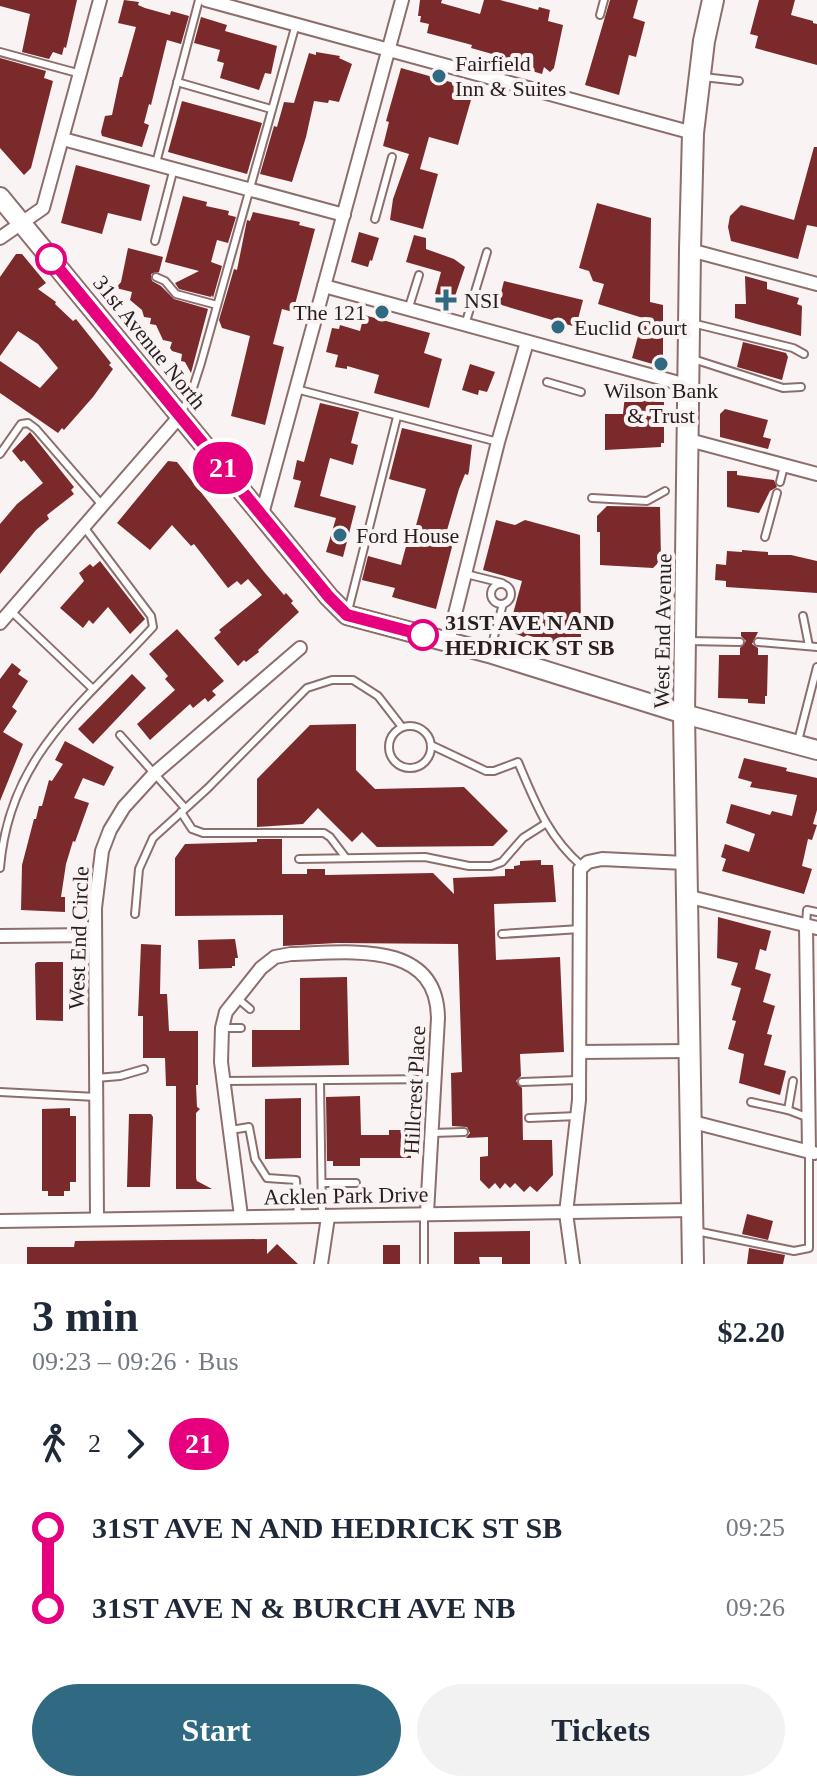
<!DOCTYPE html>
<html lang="en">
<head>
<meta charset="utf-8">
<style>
	:root { --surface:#fff; --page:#f2f2f3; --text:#1f2937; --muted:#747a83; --accent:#306982 }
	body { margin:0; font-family:"Times New Roman",serif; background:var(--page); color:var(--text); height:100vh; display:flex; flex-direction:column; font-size:30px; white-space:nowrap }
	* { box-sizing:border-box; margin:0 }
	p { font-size:26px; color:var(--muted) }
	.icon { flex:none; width:44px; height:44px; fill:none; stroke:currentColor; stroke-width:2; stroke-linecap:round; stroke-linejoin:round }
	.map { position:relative; height:1264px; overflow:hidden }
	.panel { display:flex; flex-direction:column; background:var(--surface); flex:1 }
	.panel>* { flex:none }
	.badge { padding:0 16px; border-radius:26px; font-size:28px; line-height:52px }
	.map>.badge { position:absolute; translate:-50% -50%; box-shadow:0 0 0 4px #fff }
	.legs { display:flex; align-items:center; gap:12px; height:88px; padding:0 32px; font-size:26px }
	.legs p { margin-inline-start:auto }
	.summary { display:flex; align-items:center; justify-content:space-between; height:136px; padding:0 32px }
	h1 { font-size:44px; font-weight:700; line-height:60px }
	.cta { display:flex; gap:16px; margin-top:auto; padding:16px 32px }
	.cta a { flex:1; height:92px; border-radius:48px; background:var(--accent); color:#fff; font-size:32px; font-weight:700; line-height:92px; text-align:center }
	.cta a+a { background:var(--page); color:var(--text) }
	ul { padding:0 32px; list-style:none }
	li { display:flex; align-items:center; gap:28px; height:80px; font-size:30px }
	li i { display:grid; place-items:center; width:12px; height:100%; margin:0 10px; background:currentColor }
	li i::after { content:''; width:20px; height:20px; margin:-10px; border:6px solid; border-radius:50%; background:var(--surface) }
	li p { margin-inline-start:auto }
	li:first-child i { background:linear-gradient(#0000 50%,currentColor 0) }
	li:last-child i { background:linear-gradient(currentColor 50%,#0000 0) }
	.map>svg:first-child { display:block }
	.building { fill:#7a2a2b }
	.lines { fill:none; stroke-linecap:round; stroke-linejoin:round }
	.lane-casing { stroke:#8c6f6d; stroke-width:10 }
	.street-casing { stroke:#8c6f6d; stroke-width:16 }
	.secondary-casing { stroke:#8c6f6d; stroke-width:22 }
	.primary-casing { stroke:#8c6f6d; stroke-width:24 }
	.lane { stroke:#fff; stroke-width:6 }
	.street { stroke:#fff; stroke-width:12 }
	.secondary { stroke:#fff; stroke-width:18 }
	.primary { stroke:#fff; stroke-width:20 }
	.line-1-casing { stroke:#fff; stroke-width:18 }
	.line-1 { stroke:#e6007e; stroke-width:12 }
	.poi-dot { fill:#306982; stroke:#faf3f3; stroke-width:3 }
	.stop-1-dot { fill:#fff; stroke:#e6007e; stroke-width:4 }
	.labels { text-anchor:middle; stroke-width:8; stroke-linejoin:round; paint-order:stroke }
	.poi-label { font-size:22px; fill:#2a1e1e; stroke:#faf3f3; text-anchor:start }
	.street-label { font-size:22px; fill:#2a1e1e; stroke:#faf3f3 }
	.stop-label { font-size:22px; font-weight:bold; fill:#2a1e1e; stroke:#faf3f3; text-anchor:start }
</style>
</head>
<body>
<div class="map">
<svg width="817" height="1264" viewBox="0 0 817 1264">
	<rect width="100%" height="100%" fill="#faf3f3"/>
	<g class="building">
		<polygon points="0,0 77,0 66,48 64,47 62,55 53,52 49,59 22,52 30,14 0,6"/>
		<polygon points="124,0 139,2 138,5 145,8 170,15 171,11 189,16 181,44 167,40 151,105 149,104 144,123 149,125 142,147 102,136 101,132 105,116 112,115 120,77 122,77 136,27 118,23"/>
		<polygon points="420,0 442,0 441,3 480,14 484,0 500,0 538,10 539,7 550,10 548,21 563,25 554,68 550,72 544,67 542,74 522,68 524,63 471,48 472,45 427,33 429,24 420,22 421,16 418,16"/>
		<polygon points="610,0 638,0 633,18 645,22 636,57 629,55 619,95 585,85"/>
		<polygon points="759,0 795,0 791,15 813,21 813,23 817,24 817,65 755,48 758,36 750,34"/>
		<polygon points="201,17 227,25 225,31 277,46 271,74 265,73 259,90 220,78 224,63 217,61 220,50 194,43"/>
		<polygon points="316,52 340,56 339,58 352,64 339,102 329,100 328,103 314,101 306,137 292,182 260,174 274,126 277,127 284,102 294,103 309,53 316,55"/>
		<polygon points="0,58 46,71 44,78 53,81 31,168 24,175 0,148"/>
		<polygon points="401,68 468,87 466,91 473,93 458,145 429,137 420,169 438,174 423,229 390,220 393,199 409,154 383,146 389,122 386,121"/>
		<polygon points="182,101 262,123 247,174 168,152"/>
		<polygon points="814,147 817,147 817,227 807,225 798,259 731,241 728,227 730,216 741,205 794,220"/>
		<polygon points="76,165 150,185 141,221 108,213 102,234 61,223"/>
		<polygon points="183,196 207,202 206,206 229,211 228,215 236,217 228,243 217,240 211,262 222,266 213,298 212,295 211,297 179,289 175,283 199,271 165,262"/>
		<polygon points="597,203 651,218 650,302 663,305 663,359 656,365 632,358 643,318 598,304 604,284 593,281 589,271 579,268"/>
		<polygon points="253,212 300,222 299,225 315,229 293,312 282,309 273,344 284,347 265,425 231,416 250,336 222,328 219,320 234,269 237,270 247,220 250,221"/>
		<polygon points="359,232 379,238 372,261 370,260 368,267 351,262"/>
		<polygon points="414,235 426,238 426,249 454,259 465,267 454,299 435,294 441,272 406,262"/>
		<polygon points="128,248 163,257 159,272 151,274 152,281 161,286 174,299 208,309 191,373 185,362 181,361 182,354 172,351 170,348 172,342 163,340 156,325 150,324 151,318 144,317 142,310 130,300 132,292 116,288 121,282"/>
		<polygon points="16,254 22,254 46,283 38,289 56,302 55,304 73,321 76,319 111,363 109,365 113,369 93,397 64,430 62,428 58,433 0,393 0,361 40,388 58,368 38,344 18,331 0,356 0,277"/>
		<polygon points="745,276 767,282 767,289 799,298 797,304 802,306 801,336 735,318 735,304 746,304"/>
		<polygon points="504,281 583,300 576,327 498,304"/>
		<polygon points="364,315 430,333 424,353 442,359 429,408 374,393 379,375 347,366 347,369 335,367 338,355 326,352 332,328 339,329 340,325 360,331"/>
		<polygon points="743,342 786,353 788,357 782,380 737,367"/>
		<polygon points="470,364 495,372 487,392 479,390 478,395 462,390"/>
		<polygon points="626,385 664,398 664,443 661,443 661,447 605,450 605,414 623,414"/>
		<polygon points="320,403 359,412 351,443 358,445 353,465 330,458 320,496 356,506 343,557 326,552 336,518 294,507 301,481 293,479 297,460 304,462"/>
		<polygon points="725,409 768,420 763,437 771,439 768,449 720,437 720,414"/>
		<polygon points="402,428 472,445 469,471 468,475 465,474 459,489 445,537 454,539 436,609 392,597 395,588 362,580 368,556 401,565 411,528 415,529 426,489 389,479"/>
		<polygon points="30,432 74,487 71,490 74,494 47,515 49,519 36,530 0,574 0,524 17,504 43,483 24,460 21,462 12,451"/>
		<polygon points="168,461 177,462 265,573 284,595 286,593 293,601 291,603 299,612 258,650 259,652 246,662 244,660 238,666 214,638 221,632 219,630 262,595 248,579 241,585 237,581 228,588 194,544 191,546 172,525 150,550 117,523"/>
		<polygon points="727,471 737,471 737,475 774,480 777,487 770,491 759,513 727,507"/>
		<polygon points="607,506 660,507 661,560 653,568 600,565 600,532 597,532 597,516"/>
		<polygon points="496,520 515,525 525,520 580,535 581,639 578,648 570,645 569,648 527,635 524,637 506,630 511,621 522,581 483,570"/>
		<polygon points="742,550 768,552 768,555 791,555 817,561 817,593 726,587 726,581 715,580 716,564 726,565 727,551 742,552"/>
		<polygon points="100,561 145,619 130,634 108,607 93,624 89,620 83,628 60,608 84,581 79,573 90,564 93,567"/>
		<polygon points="177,629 224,681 212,691 216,695 208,702 205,698 193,708 190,704 150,740 137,724 175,690 165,679 168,676 149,654"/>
		<polygon points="741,632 758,632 752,644 758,648 758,655 768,655 767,696 765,696 765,704 748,703 748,699 718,698 719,655 740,655 740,648 746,641 741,636"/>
		<polygon points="12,663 21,670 18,674 28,681 12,707 17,711 3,732 23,744 0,801 0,679"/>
		<polygon points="132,674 146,688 93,744 78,729"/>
		<polygon points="356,724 356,770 375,789 464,787 508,831 493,846 377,847 362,832 352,842 318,808 303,824 257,827 257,779 310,725"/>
		<polygon points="65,741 114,767 104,786 83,778 74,798 89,803 75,842 73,841 66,864 61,897 65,897 65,912 21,910 22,865 34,819 36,819 39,806 42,806 49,780 52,781 63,764 55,760"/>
		<polygon points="744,758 787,768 786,771 817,778 817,810 813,824 817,825 812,840 808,839 802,866 812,869 804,894 722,871 726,859 721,857 725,844 749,852 755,834 726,823 731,804 770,815 772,811 792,816 797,795 750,787 752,782 738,778"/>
		<polygon points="257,839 282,839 282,874 307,874 307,869 325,869 325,875 433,873 454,894 453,878 505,876 505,869 514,869 514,866 520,865 520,861 541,860 541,865 553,865 556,902 494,904 496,960 560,957 564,1052 520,1054 521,1076 516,1081 522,1088 523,1140 552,1140 553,1175 537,1192 530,1186 524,1192 515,1183 510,1188 505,1183 500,1189 495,1183 489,1189 480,1180 480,1157 488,1156 488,1137 466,1138 470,1133 467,1127 452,1126 451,1073 462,1072 458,944 337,943 283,946 283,915 175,916 175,858 185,844 257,842"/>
		<polygon points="718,917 771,931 766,951 760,949 755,969 771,974 763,1002 775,1006 767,1034 772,1035 764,1065 786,1071 780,1095 739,1083 744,1054 728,1049 736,1021 732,1020 741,988 731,985 738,963 717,958"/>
		<polygon points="235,939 238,958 235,958 235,966 232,966 232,968 199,969 198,940"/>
		<polygon points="141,944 161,945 160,994 167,994 169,1031 198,1031 198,1085 196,1085 197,1107 200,1109 196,1113 196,1178 197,1181 212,1189 176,1189 176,1086 166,1086 165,1058 143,1058 143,1016 138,1016"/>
		<polygon points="37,962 63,962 63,1021 36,1020 35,964"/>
		<polygon points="347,977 349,1065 252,1067 252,1030 300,1030 300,978"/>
		<polygon points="360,1096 361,1135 389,1135 389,1130 401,1130 401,1135 411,1134 411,1158 360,1158 360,1166 333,1166 333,1161 327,1161 326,1097"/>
		<polygon points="301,1098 301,1158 265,1159 265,1099"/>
		<polygon points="70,1108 70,1116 76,1116 76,1182 70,1182 70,1191 64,1191 64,1196 48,1196 48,1191 42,1191 42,1109"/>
		<polygon points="129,1114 151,1114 153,1117 150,1187 127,1187"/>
		<polygon points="747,1214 773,1221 768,1240 742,1234"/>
		<polygon points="530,1231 530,1264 502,1264 502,1257 479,1257 480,1264 454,1264 454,1232"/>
		<polygon points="267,1239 267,1254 277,1244 298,1264 27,1264 27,1247 74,1247 75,1241"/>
		<rect x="383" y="1245" width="17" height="19"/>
		<polygon points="749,1248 785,1255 783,1264 747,1264"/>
	</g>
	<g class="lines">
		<defs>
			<g id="lane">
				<polyline points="600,15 604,0"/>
				<polyline points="0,52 81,74"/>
				<polyline points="703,77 739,81"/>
				<polyline points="177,82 271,109"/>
				<polyline points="156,163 199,0"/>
				<polyline points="375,219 392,157"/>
				<polyline points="155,241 174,168"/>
				<polyline points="156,277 165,281 176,294 217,305"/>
				<polyline points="408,310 419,275"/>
				<polyline points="692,323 793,348 804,354"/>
				<polyline points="465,325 487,252"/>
				<polyline points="693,359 783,388 801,387"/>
				<polyline points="547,382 581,392"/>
				<polyline points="296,389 498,442"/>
				<polyline points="182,411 191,394 201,363 296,24"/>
				<polyline points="0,454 21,424 28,423 36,429 102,505"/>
				<polyline points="780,482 784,466"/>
				<polyline points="592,498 647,501 665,491"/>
				<polyline points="765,537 777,493"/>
				<polyline points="466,574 502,583"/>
				<circle cx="501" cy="594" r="10"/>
				<polyline points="348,611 397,417"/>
				<polyline points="12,612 93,689"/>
				<polyline points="803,616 809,646"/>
				<polyline points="688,641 740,642"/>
				<polyline points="758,642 817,647"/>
				<polyline points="490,651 503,604"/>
				<circle cx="410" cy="747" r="21"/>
				<polyline points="120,735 185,808"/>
				<polyline points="798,741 817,667"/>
				<path d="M431 745 486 771H494L518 762C535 802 548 837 582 866"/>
				<polyline points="181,812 192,829 203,833 324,833 330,837 346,858"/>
				<polyline points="299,859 425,857 469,866 491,866 502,862 523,838 545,824"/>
				<path d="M0 868C9 755 83 704 153 627L151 616 84 527"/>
				<polyline points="135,914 139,869 153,838 208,788 307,688 332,680 353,680 378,696 402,727"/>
				<polyline points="806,925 807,910 817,912"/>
				<polyline points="502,934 580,929"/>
				<polyline points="237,998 250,1009"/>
				<polyline points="222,1028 241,1028"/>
				<polyline points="96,1078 120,1076 144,1069"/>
				<polyline points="224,1081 435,1079"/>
				<polyline points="320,1081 322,1217"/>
				<polyline points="522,1082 578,1080"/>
				<polyline points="0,1092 96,1097"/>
				<polyline points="751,1102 788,1110 809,1118"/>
				<polyline points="788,1110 793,1081"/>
				<polyline points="529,1118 578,1116"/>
				<polyline points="231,1130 249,1127 255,1159 267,1178 296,1180 298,1217"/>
				<polyline points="432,1133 464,1132"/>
				<polyline points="322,1183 356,1183"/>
				<polyline points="424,1213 424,1264"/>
				<polyline points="696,1231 794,1251 809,1248 809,1152"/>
			</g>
			<g id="street">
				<polyline points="206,0 693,133"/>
				<polyline points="63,139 344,215"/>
				<polyline points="0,238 43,208 100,0"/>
				<polyline points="690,250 817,284"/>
				<polyline points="324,286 690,386"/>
				<polyline points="689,440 817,474"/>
				<polyline points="262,514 402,0"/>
				<polyline points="0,623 180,416"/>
				<polyline points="448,642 498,442 527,342"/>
				<polyline points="686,896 817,928"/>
				<polyline points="806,925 809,1152"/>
				<polyline points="0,936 94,935"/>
				<polyline points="580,1052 690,1051"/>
				<polyline points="689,1121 814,1153"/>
				<path d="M241 1216 221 1062 222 1028 226 1012 261 968 275 957 291 954C345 953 437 938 438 1018L427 1213"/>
				<polyline points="97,1218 95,908 102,851 110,830 124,807 155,773 300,648"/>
				<polyline points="0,1221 692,1210"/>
				<polyline points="321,1264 328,1217"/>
				<polyline points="573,1264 566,1213 579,1100 580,869 588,862 602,859 685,863"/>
			</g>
			<polyline id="secondary" points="0,197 329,597 347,615 489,653 684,714 817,750"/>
			<polyline id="primary" points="693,1264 684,714 690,250 693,133 704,41 713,0"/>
		</defs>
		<use href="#lane" class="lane-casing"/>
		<use href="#street" class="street-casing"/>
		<use href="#secondary" class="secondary-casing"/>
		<use href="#primary" class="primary-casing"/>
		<use href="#lane" class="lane"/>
		<use href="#street" class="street"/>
		<use href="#secondary" class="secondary"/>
		<use href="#primary" class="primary"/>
	</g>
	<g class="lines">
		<defs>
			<polyline id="line-1" points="51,259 329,597 347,615 423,635"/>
		</defs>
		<use href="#line-1" class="line-1-casing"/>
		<use href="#line-1" class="line-1"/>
	</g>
	<g class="poi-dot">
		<circle cx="439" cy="76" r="8"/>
		<path d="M442 288h8v8h8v8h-8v8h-8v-8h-8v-8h8z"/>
		<circle cx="382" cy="312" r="8"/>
		<circle cx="558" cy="327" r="8"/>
		<circle cx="661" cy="364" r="8"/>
		<circle cx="340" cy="535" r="8"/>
	</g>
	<g class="stop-1-dot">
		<circle cx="51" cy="259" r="14"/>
		<circle cx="423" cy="635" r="14"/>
	</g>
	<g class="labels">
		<g class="poi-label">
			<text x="455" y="71">Fairfield<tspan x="455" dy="25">Inn &amp; Suites</tspan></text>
			<text x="464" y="308">NSI</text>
			<text x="366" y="320" text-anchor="end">The 121</text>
			<text x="574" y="335">Euclid Court</text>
			<text x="661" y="398" text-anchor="middle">Wilson Bank<tspan x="661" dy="25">&amp; Trust</tspan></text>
			<text x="356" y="543">Ford House</text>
		</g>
		<g class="street-label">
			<text transform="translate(150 342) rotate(51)" y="8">31st Avenue North</text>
			<text transform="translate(662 631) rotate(-89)" y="8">West End Avenue</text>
			<text transform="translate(78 938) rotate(-88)" y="8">West End Circle</text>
			<text transform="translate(414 1090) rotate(-87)" y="8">Hillcrest Place</text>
			<text transform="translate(346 1195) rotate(-1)" y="8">Acklen Park Drive</text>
		</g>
		<g class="stop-label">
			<text x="445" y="630">31ST AVE N AND<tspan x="445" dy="25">HEDRICK ST SB</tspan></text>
		</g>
	</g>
</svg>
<b class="badge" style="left:223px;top:468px;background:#e6007e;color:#fff">21</b>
</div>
<section class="panel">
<div class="summary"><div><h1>3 min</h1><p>09:23 – 09:26 · Bus</p></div><b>$2.20</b></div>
<div class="legs"><svg class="icon" aria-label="walk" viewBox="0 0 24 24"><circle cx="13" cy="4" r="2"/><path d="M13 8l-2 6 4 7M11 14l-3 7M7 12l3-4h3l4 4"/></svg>2<svg class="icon" aria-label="forward" viewBox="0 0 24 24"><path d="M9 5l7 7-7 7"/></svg><b class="badge" style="background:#e6007e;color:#fff">21</b></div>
<ul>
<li><i style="color:#e6007e"></i><b>31ST AVE N AND HEDRICK ST SB</b><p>09:25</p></li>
<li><i style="color:#e6007e"></i><b>31ST AVE N &amp; BURCH AVE NB</b><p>09:26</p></li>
</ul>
<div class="cta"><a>Start</a><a>Tickets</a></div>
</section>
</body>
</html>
